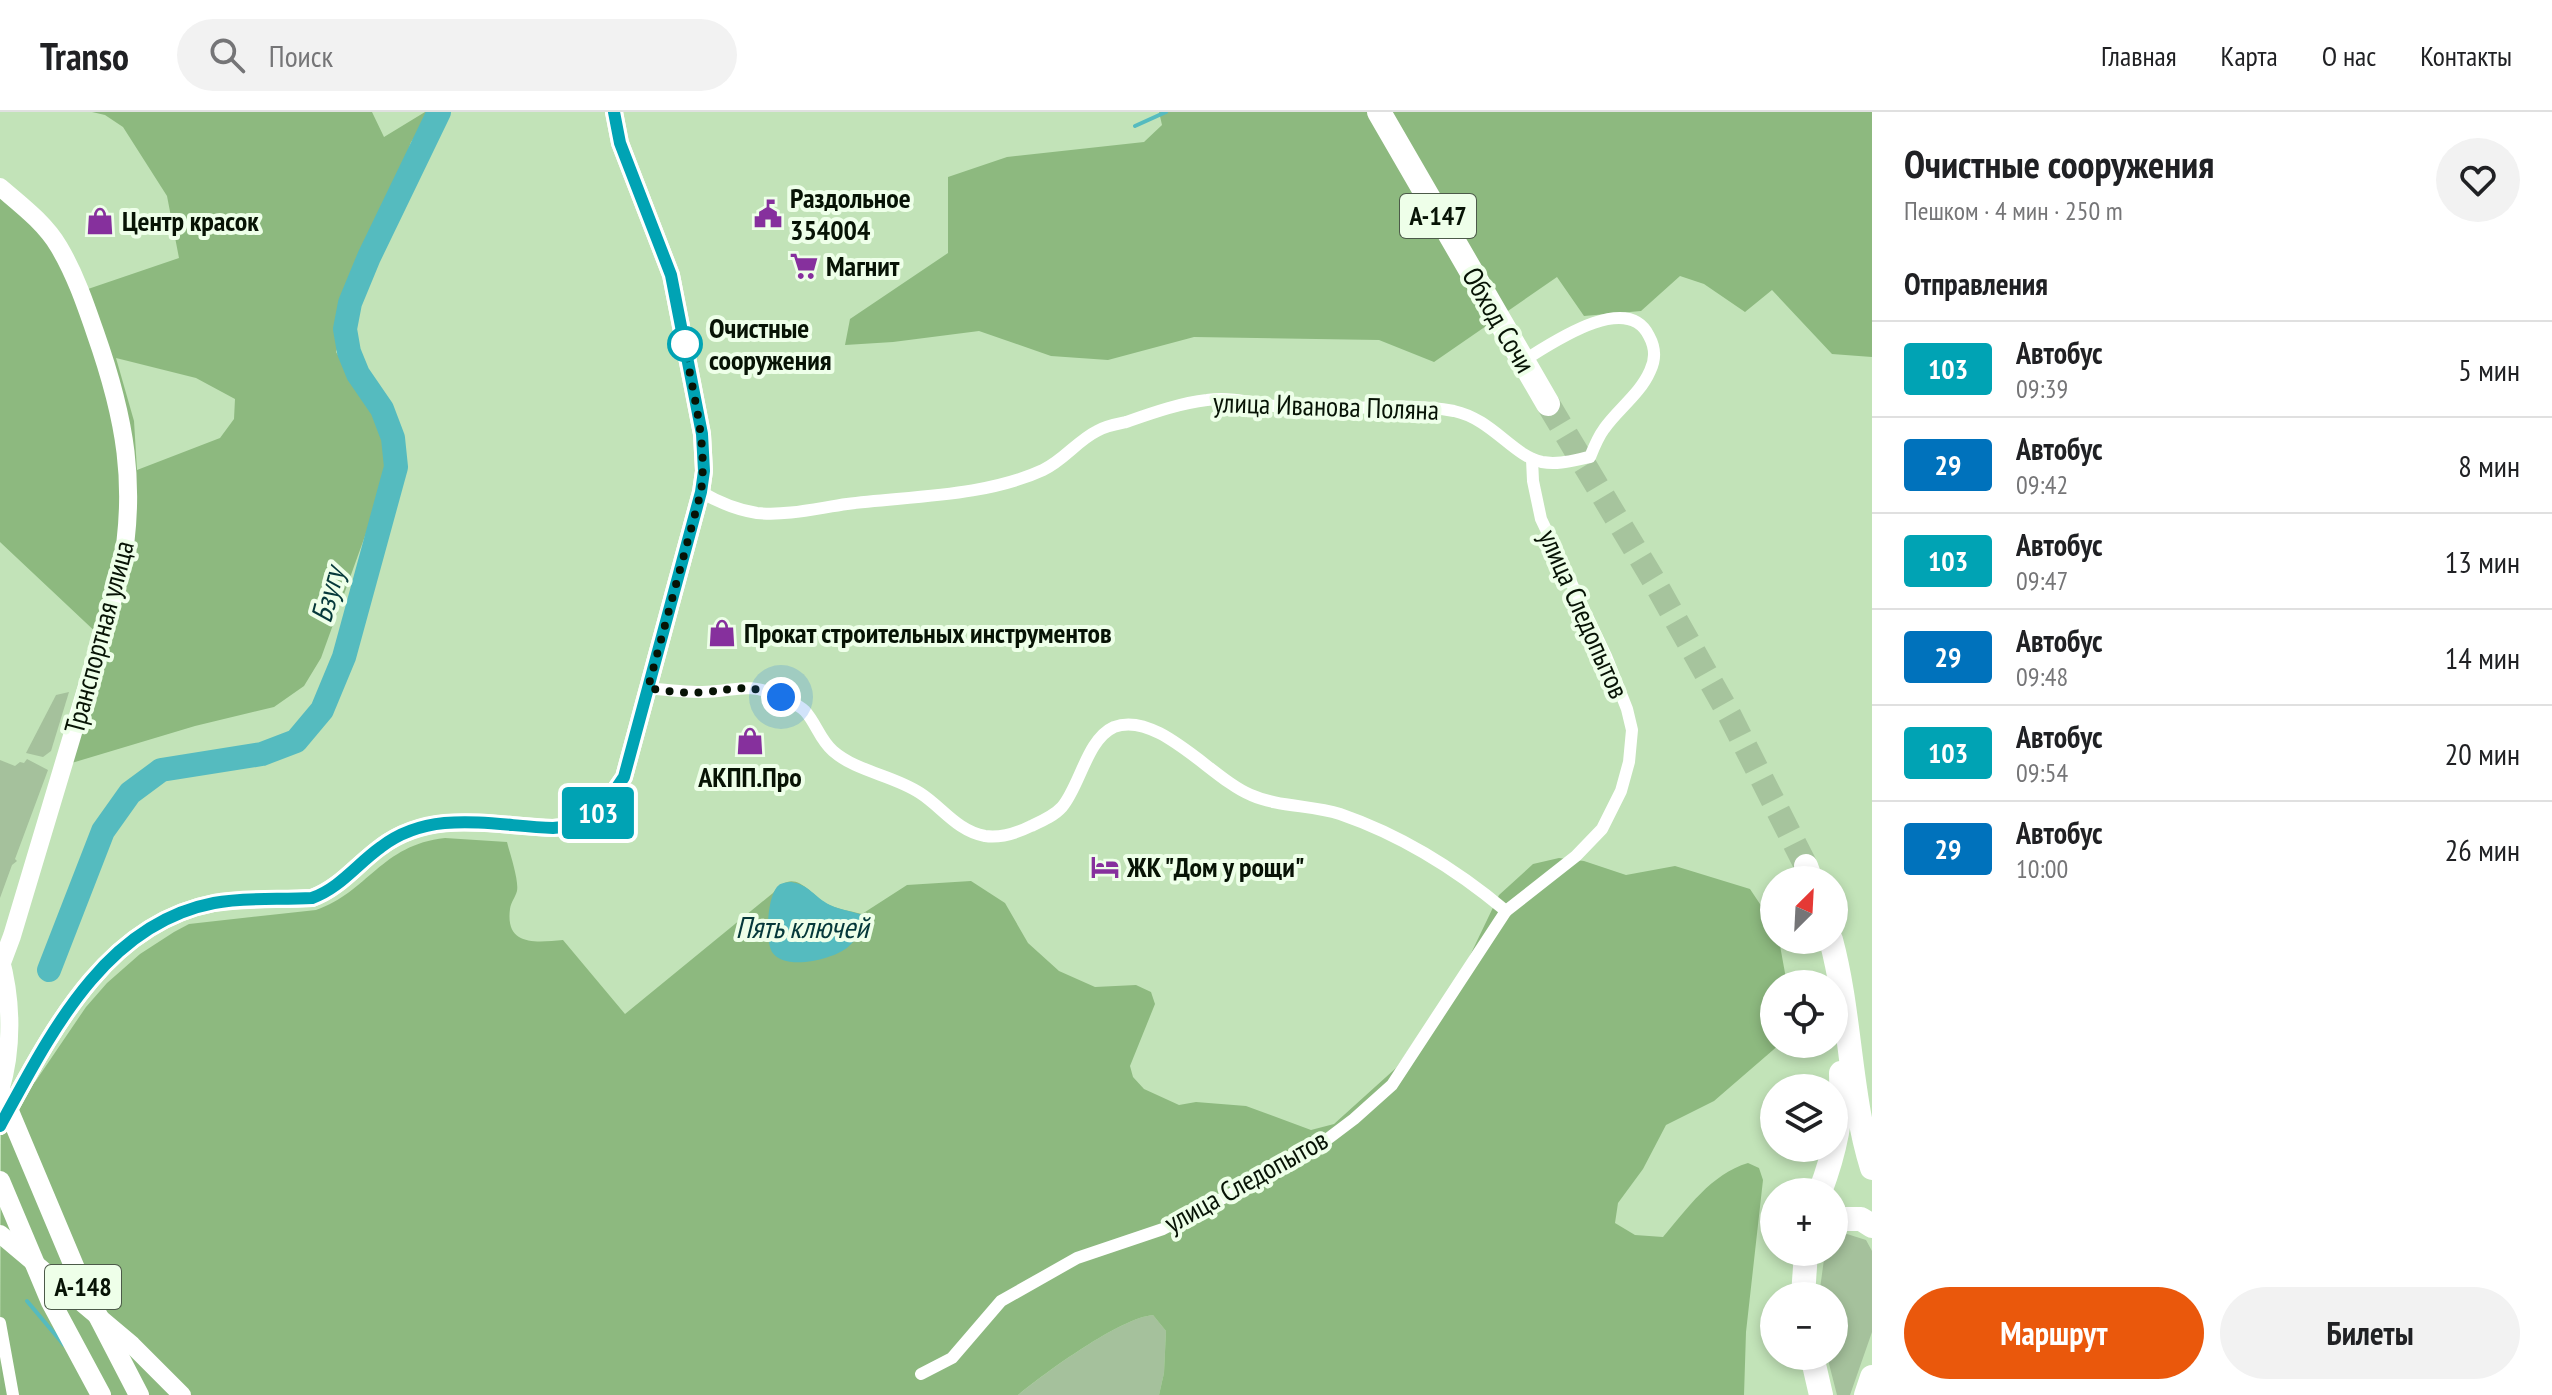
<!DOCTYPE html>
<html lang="ru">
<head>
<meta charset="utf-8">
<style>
	:root { --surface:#fff; --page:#f2f2f2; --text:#202124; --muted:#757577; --line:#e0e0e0; --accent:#ea580c }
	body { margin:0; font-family:"PT Sans Narrow",sans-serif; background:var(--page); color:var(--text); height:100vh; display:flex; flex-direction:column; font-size:30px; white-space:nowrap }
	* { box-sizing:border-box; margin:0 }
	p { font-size:26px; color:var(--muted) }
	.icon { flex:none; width:44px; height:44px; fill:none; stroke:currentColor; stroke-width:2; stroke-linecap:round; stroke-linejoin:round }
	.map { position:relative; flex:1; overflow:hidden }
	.side { display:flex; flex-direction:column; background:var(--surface); width:680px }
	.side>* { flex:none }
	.badge { padding:0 16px; border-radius:6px; font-size:28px; line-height:52px }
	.needle { width:52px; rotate:24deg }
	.fabs { position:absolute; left:1760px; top:754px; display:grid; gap:16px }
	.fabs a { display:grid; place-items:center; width:88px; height:88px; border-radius:50%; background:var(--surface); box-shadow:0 4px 12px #0003; font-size:40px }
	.you { position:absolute; width:40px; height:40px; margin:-20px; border:6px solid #fff; border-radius:50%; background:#1a73e8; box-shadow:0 0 0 12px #1a73e833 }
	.map>.badge { position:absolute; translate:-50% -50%; box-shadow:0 0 0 4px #fff }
	h2 { padding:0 32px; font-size:30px; line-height:72px }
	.round { display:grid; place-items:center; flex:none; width:84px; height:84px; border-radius:42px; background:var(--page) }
	.head { display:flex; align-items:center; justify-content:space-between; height:136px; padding:0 32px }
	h1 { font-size:38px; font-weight:700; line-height:60px }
	.cta { display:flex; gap:16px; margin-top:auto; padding:16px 32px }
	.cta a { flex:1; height:92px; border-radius:48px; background:var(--accent); color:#fff; font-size:32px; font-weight:700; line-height:92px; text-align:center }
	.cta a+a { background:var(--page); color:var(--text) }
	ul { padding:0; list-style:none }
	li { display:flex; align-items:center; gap:24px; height:96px; padding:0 32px; border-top:2px solid var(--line) }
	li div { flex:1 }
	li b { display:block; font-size:30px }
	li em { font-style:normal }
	li .badge { min-width:88px; font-weight:700; text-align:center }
	header { display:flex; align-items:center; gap:48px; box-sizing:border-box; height:112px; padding:0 40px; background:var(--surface); border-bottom:2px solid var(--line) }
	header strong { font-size:38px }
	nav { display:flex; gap:44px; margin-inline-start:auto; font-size:28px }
	.search { width:560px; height:72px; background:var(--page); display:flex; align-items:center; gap:20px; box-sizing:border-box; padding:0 28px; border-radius:44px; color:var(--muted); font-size:30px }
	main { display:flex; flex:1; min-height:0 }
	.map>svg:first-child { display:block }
	.green { fill:#a5c19c }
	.forest { fill:#8db97f; fill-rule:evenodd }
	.water { fill:#55bbbf }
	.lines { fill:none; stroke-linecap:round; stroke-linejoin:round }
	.stream { stroke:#55bbbf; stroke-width:4 }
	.river { stroke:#55bbbf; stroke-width:24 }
	.highway-tunnel { stroke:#a6c49d; stroke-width:24; stroke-dasharray:24 12; stroke-linecap:butt }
	.street { stroke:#fff; stroke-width:12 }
	.secondary { stroke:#fff; stroke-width:18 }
	.primary { stroke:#fff; stroke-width:20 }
	.highway { stroke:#fff; stroke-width:24 }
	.line-casing { stroke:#fff; stroke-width:18 }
	.line { stroke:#00a3b4; stroke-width:12 }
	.walk { stroke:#071305; stroke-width:8; stroke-dasharray:0 14.4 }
	.stop-dot { fill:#fff; stroke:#00a3b4; stroke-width:4 }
	.labels { text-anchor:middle; stroke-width:8; stroke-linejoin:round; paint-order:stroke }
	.shield { fill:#eeffe9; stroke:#4c5a49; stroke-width:2 }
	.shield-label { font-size:26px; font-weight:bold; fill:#071305 }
	.poi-label { font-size:28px; font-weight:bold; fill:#071305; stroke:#eeffe9; text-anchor:start }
	.street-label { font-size:28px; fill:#071305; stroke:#eeffe9 }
	.stop-label { font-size:28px; font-weight:bold; fill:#071305; stroke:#eeffe9; text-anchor:start }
	.water-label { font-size:30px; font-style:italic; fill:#05383a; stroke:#eeffe9 }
</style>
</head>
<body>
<header>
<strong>Transo</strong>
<div class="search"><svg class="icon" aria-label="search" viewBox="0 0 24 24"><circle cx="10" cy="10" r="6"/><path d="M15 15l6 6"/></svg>Поиск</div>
<nav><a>Главная</a><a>Карта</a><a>О нас</a><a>Контакты</a></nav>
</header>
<main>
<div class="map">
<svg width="1872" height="1283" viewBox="0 0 1872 1283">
	<rect width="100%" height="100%" fill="#c2e3b8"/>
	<g class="green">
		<polygon points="69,580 51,639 43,645 26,641 56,583"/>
		<polygon points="27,647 48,658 15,747 17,749 12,753 0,786 0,648 15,654 20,650 24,651"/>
		<polygon points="1847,1122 1866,1128 1872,1139 1872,1220 1850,1283 1837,1283 1827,1244 1834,1244 1834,1184 1819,1184 1825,1140 1834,1140 1834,1127"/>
		<path d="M1153 1203 1166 1219 1164 1261 1159 1283H1018C1046 1260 1120 1206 1153 1203Z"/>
	</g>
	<g class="forest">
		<path d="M92 0H372L384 25 425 0H433L411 30 336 240 396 338 321 546 304 574 274 595 195 614 65 653 101 525 0 430V67L88 177 179 146 167 84 123 15 105 3ZM116 246 196 266 235 287 234 307 220 326 137 358 134 309Z"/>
		<polygon points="1159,0 1872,0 1872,245 1832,242 1772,178 1745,200 1704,172 1680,164 1641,199 1584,204 1557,165 1434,250 1379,228 1194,225 1108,248 1051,244 979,219 893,230 845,233 850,207 948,141 948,65 1007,45 1144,30 1162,13"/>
		<path d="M445 726 507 730C510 742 519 768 517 779 515 786 511 790 510 797 505 835 537 830 563 828L625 902 773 781C794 755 807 779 825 791 836 797 850 799 862 802L907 773 971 769 1005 791 1028 831 1059 859 1095 875 1136 873 1151 880 1155 892 1130 954 1133 965 1144 977 1179 993 1196 990 1246 994 1311 1018 1334 1012 1396 956 1464 856 1499 783 1533 752 1559 746 1584 749 1626 763 1675 754 1750 777 1774 813V828H1779L1787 872H1774V932H1780L1714 989 1666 1013 1643 1057 1618 1091 1615 1111 1635 1123 1663 1125C1687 1097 1711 1062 1748 1051L1759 1056 1763 1068 1746 1220 1744 1283H1159L1164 1261 1166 1219 1153 1203C1120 1206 1046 1260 1018 1283H0L1 1023 10 1002 27 972 35 970 86 895 107 871 140 842 174 820 189 812 316 798C368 780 381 733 445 726Z"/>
	</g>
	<path class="water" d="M791 770C810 773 814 785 830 793 842 799 855 799 867 805L869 810C862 818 856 828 848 835 834 847 785 860 772 840 765 828 767 782 779 773 781 771 788 770 791 770Z"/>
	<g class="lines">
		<g class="stream">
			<polyline points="1135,14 1166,0"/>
			<polyline points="27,1189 64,1233"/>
		</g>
		<polyline class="river" points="49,858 103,719 130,681 161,658 262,642 296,629 322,598 344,545 396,355 393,326 382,297 358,262 349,240 345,217 350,191 369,145 439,0"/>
		<polyline class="highway-tunnel" points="1548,292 1654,469 1730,604 1806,754"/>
		<g class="street">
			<path d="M701 380C718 390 737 398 757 401 787 404 818 396 847 392 910 384 985 385 1043 358 1064 348 1077 329 1097 319 1105 314 1116 312 1126 310 1152 301 1180 291 1207 288 1235 284 1263 294 1291 296 1346 300 1400 289 1454 299 1492 307 1513 344 1542 350 1559 353 1574 348 1590 345 1594 335 1598 325 1604 317 1618 297 1640 282 1650 259 1656 247 1655 235 1649 224 1627 178 1549 233 1523 249"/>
			<path d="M648 576C666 578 684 580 702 580 734 580 746 569 779 584 787 588 799 593 805 599 816 611 820 628 833 639 857 660 893 663 920 681 942 695 957 719 985 724 1000 726 1017 721 1031 714 1042 709 1054 704 1062 695 1080 674 1087 627 1114 615 1158 598 1213 668 1251 683 1278 695 1312 693 1340 702 1401 723 1457 758 1506 799L1576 744 1602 717 1621 679 1629 650 1632 618 1627 597 1606 544 1541 407 1533 369 1532 347"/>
			<polyline points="0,1211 13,1283"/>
			<polyline points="921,1262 952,1246 1001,1189 1077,1146 1163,1117 1305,1044 1354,1007 1392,973 1506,799"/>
		</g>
		<g class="secondary">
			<path d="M0 75C21 93 45 111 59 135 75 162 85 191 95 220 125 305 138 374 120 464L12 824 0 856"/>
			<path d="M0 845C12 888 13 936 0 979"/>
			<path d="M0 1014C49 925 103 812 214 791 246 786 280 788 312 786 341 775 358 751 382 734 434 697 493 714 553 716 594 713 602 697 624 665L701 380 704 359 702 322 671 163 620 31 614 0"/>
			<polyline points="0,1122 132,1233 182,1283"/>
		</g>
		<g class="primary">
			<polyline points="0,978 82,1173 139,1283"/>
			<polyline points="0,1069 51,1190 101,1283"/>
		</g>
		<g class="highway">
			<polyline points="1379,0 1548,292"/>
			<polyline points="1806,754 1811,768"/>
			<path d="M1831 828C1851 902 1849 982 1872 1056"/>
			<path d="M1820 1080C1835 1040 1843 1004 1841 961"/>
			<polyline points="1834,1107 1861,1107 1872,1114"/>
			<polyline points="1803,1184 1806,1140"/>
			<polyline points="1812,1244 1821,1283"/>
			<polyline points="1866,1283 1872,1265"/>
		</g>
	</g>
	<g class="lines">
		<defs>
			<path id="line" d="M0 1014C49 925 103 812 214 791 245 785 280 788 312 786 340 776 357 752 381 735 432 696 493 714 553 716 594 713 602 697 624 665L701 380 704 359 702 322 671 163 620 31 614 0"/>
		</defs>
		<use href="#line" class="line-casing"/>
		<use href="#line" class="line"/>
		<path class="walk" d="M685 232C692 282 708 329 701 380L648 576C666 579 687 582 706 580 741 577 745 571 781 585"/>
	</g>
	<defs>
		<symbol id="civic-bare" viewBox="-9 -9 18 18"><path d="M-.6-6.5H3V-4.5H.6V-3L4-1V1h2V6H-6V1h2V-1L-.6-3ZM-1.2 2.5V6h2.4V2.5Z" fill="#86309d" stroke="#eeffe9" stroke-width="2.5" paint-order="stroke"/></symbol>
		<symbol id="shop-bare" viewBox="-9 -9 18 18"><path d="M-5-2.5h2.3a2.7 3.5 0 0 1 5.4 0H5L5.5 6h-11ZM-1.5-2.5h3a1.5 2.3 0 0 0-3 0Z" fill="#86309d" stroke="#eeffe9" stroke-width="2.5" paint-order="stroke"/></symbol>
		<symbol id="supermarket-bare" viewBox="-9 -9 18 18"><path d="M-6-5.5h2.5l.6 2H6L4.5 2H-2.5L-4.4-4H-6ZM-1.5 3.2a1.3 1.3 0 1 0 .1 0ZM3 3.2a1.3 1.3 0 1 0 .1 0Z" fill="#86309d" stroke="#eeffe9" stroke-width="2.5" paint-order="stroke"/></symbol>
		<symbol id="hotel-bare" viewBox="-9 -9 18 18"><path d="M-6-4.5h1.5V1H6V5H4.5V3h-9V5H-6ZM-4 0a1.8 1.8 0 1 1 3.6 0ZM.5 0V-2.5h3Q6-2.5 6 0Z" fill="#86309d" stroke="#eeffe9" stroke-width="2.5" paint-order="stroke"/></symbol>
	</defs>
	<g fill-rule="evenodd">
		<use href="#civic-bare" x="748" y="82" width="40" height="40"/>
		<use href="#shop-bare" x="80" y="89" width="40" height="40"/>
		<use href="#supermarket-bare" x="784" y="134" width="40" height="40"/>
		<use href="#shop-bare" x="702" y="501" width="40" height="40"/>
		<use href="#shop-bare" x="730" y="609" width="40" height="40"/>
		<use href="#hotel-bare" x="1085" y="735" width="40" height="40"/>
	</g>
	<circle class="stop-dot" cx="685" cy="232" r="16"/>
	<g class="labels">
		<g class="shield">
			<rect x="1400" y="82" width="76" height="44" rx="6"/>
			<rect x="45" y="1153" width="76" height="44" rx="6"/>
		</g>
		<g class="shield-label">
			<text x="1438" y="113">А-147</text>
			<text x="83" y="1184">А-148</text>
		</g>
		<g class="poi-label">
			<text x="790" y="96">Раздольное<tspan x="790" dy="32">354004</tspan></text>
			<text x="122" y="119">Центр красок</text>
			<text x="826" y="164">Магнит</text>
			<text x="744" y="531">Прокат строительных инструментов</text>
			<text x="750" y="675" text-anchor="middle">АКПП.Про</text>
			<text x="1127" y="765">ЖК "Дом у рощи"</text>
		</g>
		<g class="street-label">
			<text transform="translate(1499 208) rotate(60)" y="10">Обход Сочи</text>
			<text transform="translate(1326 294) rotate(2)" y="10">улица Иванова Поляна</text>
			<text transform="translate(1584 502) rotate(66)" y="10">улица Следопытов</text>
			<text transform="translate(99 525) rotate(-75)" y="10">Транспортная улица</text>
			<text transform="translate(1246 1069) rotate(-29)" y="10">улица Следопытов</text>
		</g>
		<g class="stop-label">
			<text x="709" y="226">Очистные<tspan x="709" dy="32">сооружения</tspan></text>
		</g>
		<g class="water-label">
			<text transform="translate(328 483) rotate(-75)" y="10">Бзугу</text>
			<text x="802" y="826">Пять ключей</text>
		</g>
	</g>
</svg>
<div class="fabs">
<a><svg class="needle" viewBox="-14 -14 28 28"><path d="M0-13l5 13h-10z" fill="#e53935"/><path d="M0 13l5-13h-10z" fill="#757577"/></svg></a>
<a><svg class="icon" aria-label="locate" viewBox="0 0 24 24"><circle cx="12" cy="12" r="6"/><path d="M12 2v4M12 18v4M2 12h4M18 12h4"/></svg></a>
<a><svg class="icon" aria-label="layers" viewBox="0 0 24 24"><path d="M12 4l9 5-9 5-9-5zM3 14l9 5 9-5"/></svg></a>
<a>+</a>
<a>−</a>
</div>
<div class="you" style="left:781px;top:585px"></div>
<b class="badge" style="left:598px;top:701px;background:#00a3b4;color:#fff">103</b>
</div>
<section class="side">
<div class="head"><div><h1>Очистные сооружения</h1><p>Пешком · 4 мин · 250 m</p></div><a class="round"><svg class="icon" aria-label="heart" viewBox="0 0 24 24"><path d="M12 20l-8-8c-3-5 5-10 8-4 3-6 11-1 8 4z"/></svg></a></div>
<h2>Отправления</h2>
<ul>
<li><span class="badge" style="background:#00a3b4;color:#fff">103</span><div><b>Автобус</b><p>09:39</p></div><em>5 мин</em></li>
<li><span class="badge" style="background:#0072bc;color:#fff">29</span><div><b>Автобус</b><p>09:42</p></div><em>8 мин</em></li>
<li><span class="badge" style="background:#00a3b4;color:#fff">103</span><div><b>Автобус</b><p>09:47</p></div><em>13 мин</em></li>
<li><span class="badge" style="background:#0072bc;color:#fff">29</span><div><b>Автобус</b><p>09:48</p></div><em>14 мин</em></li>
<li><span class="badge" style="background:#00a3b4;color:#fff">103</span><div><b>Автобус</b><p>09:54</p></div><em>20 мин</em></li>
<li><span class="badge" style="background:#0072bc;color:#fff">29</span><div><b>Автобус</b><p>10:00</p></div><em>26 мин</em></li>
</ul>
<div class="cta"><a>Маршрут</a><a>Билеты</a></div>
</section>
</main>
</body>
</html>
